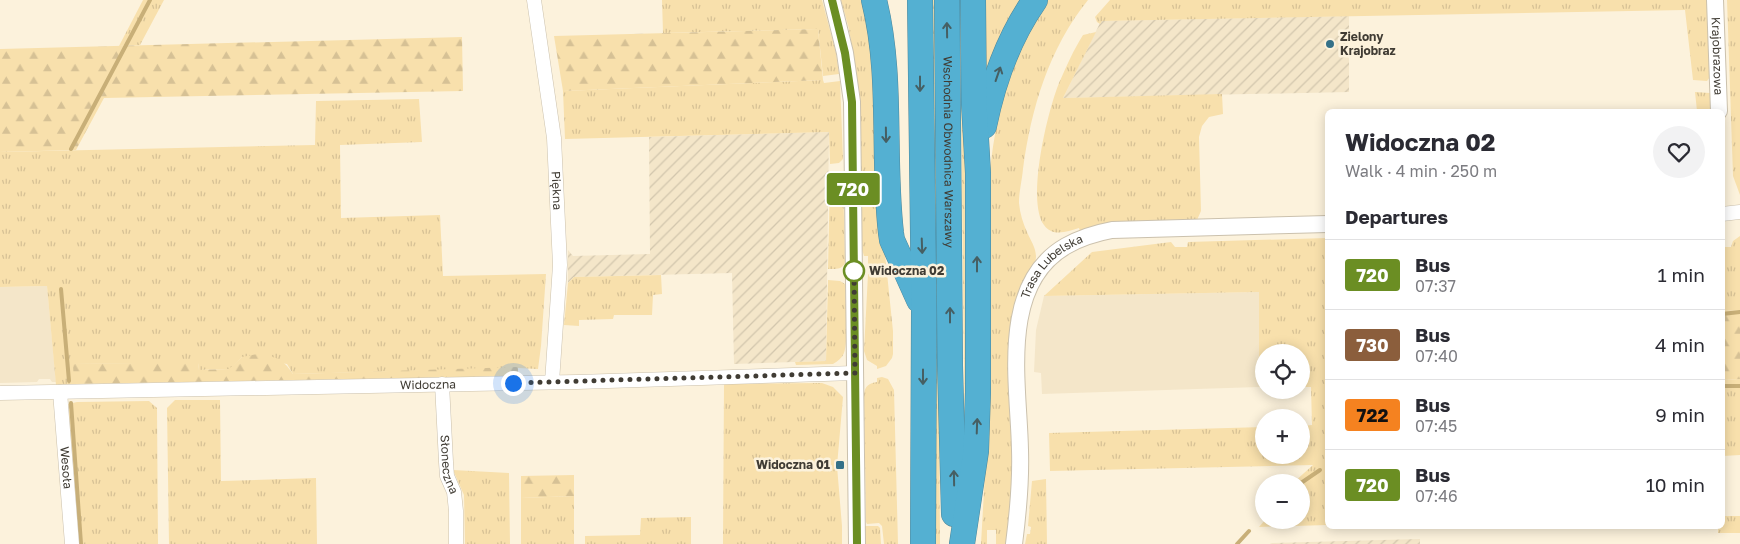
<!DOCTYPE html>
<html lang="en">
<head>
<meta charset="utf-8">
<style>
	:root { --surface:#fff; --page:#f2f2f3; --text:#2b2b33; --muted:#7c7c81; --line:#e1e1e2 }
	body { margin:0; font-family:"Golos Text",sans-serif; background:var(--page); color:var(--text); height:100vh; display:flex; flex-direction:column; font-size:19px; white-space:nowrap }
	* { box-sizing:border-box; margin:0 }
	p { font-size:16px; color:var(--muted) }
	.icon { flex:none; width:28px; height:28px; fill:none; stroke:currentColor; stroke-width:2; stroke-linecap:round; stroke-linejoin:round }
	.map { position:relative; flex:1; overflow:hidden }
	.sheet { position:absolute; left:1325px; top:109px; width:400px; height:420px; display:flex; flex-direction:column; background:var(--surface); border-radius:8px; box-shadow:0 2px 12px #0003 }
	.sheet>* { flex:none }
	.badge { padding:0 10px; border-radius:4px; font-size:18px; line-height:32px }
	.fabs { position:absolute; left:1255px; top:344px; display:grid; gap:10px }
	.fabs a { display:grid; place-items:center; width:55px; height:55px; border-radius:50%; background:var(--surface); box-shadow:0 2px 12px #0003; font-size:25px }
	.you { position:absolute; width:25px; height:25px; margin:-12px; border:4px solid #fff; border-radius:50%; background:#1a73e8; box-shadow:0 0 0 8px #1a73e833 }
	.map>.badge { position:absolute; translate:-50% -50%; box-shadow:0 0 0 2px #fff }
	h2 { padding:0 20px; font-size:19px; line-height:45px }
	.round { display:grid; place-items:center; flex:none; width:52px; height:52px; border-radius:26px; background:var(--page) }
	.head { display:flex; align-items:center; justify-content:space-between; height:85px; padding:0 20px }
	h1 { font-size:24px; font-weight:700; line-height:38px }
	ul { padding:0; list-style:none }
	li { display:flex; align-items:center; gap:15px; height:70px; padding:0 20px; border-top:1px solid var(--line) }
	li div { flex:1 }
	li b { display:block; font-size:19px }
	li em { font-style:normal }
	li .badge { min-width:55px; font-weight:700; text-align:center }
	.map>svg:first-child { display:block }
	.built { fill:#f4e6c9 }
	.industrial { fill:url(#industrial-furrows) }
	.grass { fill:url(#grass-tufts) }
	.forest { fill:url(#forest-firs) }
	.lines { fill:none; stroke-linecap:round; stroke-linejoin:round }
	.stream { stroke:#c8af78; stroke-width:4 }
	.minor-casing { stroke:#cbc1ad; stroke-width:15 }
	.tertiary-casing { stroke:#cbc1ad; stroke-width:18 }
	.motorway-casing { stroke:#4d879b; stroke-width:26 }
	.minor { stroke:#fff; stroke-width:14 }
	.tertiary { stroke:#fff; stroke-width:16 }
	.motorway { stroke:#54b0d2; stroke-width:25 }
	.oneway { stroke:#465f63 }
	.line-casing { stroke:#fff; stroke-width:11 }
	.line { stroke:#6b8e23; stroke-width:8 }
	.walk { stroke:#403c34; stroke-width:5; stroke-dasharray:0 9 }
	.poi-dot { fill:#357188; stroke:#fcf2dc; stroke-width:2 }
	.stop-dot { fill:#fff; stroke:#6b8e23; stroke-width:2.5 }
	.labels { text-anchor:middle; stroke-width:5; stroke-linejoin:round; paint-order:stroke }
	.poi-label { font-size:12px; font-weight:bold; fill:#403c34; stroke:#fcf2dc; text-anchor:start }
	.street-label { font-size:12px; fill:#403c34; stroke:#fcf2dc }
	.stop-label { font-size:12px; font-weight:bold; fill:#403c34; stroke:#fcf2dc; text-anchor:start }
</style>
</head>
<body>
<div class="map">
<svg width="1740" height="544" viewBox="0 0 1740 544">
	<defs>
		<pattern id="industrial-furrows" width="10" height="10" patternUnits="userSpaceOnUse" patternTransform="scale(1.25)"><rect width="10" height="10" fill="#f4e6c9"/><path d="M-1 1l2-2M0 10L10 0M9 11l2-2" fill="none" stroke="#d2c6ad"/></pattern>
		<pattern id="grass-tufts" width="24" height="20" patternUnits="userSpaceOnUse" patternTransform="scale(1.25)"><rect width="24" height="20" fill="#f8e0ac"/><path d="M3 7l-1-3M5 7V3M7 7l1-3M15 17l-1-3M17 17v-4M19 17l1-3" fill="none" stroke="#d6c195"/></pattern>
		<pattern id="forest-firs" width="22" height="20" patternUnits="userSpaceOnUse" patternTransform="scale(1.25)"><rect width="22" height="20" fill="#f8e0ac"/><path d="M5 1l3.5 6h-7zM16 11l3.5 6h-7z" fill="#d6c195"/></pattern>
	</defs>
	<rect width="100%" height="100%" fill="#fcf2dc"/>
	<g class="built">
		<polygon points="47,286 56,382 52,382 50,379 39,379 37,382 0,383 0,287"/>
		<polygon points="1259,292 1259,387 1042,394 1041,373 1034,372 1036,330 1044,296"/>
	</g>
	<g class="industrial">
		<polygon points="1349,16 1349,92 1063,98 1101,21"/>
		<polygon points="829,132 826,361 734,364 732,273 574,277 568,283 568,250 573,256 650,254 649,137"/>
		<polygon points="1420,539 1420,544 1270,544 1272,543"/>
	</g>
	<g class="grass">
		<polygon points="143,0 164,0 140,45 119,46"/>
		<polygon points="662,0 822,0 836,53 839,74 823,76 818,29 663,33"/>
		<polygon points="841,0 868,0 882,225 893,331 893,354 892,358 886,366 877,369 877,366 867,360 864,351 868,274 871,274 871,267 868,267 868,256 864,256 858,236 861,160 857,79 849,29"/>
		<polygon points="929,0 936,0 940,544 934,544"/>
		<polygon points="960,0 967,0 969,90 965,462"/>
		<polygon points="978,0 1024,0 981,95"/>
		<path d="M1047 0H1088C1049 48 1031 109 1023 169 1022 180 1019 192 1019 203 1020 214 1023 223 1027 232 1031 241 1036 248 1036 257 1036 268 1026 278 1021 288 1016 299 1014 309 1012 321L1013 478 1007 544H996V530H987V544H981L989 402V179C994 131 1002 88 1022 44 1029 29 1038 14 1047 0Z"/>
		<polygon points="1110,0 1708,0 1710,77 1707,81 1693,80 1685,10 1102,21 1100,24 1097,22 1095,17"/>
		<polygon points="1727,0 1740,0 1740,195 1733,176"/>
		<path d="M1096 32 1063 98 1222 94 1223 114 1209 117 1202 126 1199 137 1201 211 1197 220 1080 231 1079 228C1067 232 1052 237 1044 225 1026 199 1048 110 1059 83 1066 67 1074 49 1083 35Z"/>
		<polygon points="823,80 824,83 840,81 843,159 839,163 830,164 829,132 565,139 563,91"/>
		<polygon points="1695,92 1710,93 1711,111 1697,111"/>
		<polygon points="419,99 422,142 340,145 341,218 440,215 443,276 546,274 541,346 538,369 518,368 293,374 287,364 242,357 230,369 199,370 198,363 74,364 74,384 56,385 47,286 0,287 0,152 315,145 316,101"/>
		<path d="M830 176H837L843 180 845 262C843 270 835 269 828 269Z"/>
		<polygon points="1740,236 1740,310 1723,311 1723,247 1731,247 1733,241"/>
		<polygon points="1327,238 1327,525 1259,527 1265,520 1301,520 1301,482 1294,482 1313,465 1050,471 1049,433 1264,427 1264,455 1301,455 1301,426 1312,425 1311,387 1301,387 1301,352 1264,352 1264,387 1259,387 1259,292 1044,296 1092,252 1171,242 1175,247 1187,247 1188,242"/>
		<polygon points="661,275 662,294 653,295 652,315 614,315 613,319 579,320 579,326 564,325 568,283 574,277"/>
		<path d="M828 280 840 281 845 284C845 299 849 341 844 353 842 358 838 361 833 364L796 365 795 362 826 361Z"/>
		<path d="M882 377 888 379 894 390 898 544H884L882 526 879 523 867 524 866 522 864 394C865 386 869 383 877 382V378Z"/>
		<polygon points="1740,379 1740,455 1723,456 1723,380"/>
		<polygon points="822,383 833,387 843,397 837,466 842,526 842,544 723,544 724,384"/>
		<polygon points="175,400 220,400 221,481 316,478 317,544 169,544 167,408"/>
		<polygon points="149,401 157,408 158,544 75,544 68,404 77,402"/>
		<polygon points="453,470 509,473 510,544 465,544 464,495"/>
		<polygon points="1046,479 1047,544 1025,544 1027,534 1030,534 1031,527 1028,526 1032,481"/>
		<polygon points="574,496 574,544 521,544 521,498"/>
		<polygon points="1723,516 1740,516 1740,533 1718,533 1718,526 1722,526"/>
		<polygon points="691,517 691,544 585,544 585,536 640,535 641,518"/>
		<polygon points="862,526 878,526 880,528 881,544 862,544"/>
	</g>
	<g class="forest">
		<polygon points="818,29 823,80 563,91 554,36"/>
		<polygon points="462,37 463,91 104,98 76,150 0,152 0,49"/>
		<polygon points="1740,310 1740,379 1723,380 1723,311"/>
		<path d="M257 354C275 357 282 357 293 374L518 367V376L74 384 73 364 198 362 199 370 229 369 242 357Z"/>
		<polygon points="574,475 574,496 521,498 521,476"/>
	</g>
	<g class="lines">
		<g class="stream">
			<polyline points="71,149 150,0"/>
			<polyline points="61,289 69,381"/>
			<polyline points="1722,314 1740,312"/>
			<polyline points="1722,386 1740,386"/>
			<polyline points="71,403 81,544"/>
			<polyline points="1301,483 1320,470"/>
			<polyline points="1237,544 1249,531"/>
		</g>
		<defs>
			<g id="minor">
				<path id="s1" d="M534 0 554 138 560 265 552 382"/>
				<polyline points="1722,214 1740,212"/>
				<path id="s2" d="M442 384 446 462 447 476 454 492 456 511V544"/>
				<path id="s3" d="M60 392 72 544"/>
				<path id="s4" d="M0 393 577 382 855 373"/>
			</g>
			<g id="tertiary">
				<polyline points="832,0 845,53 852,102 857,544"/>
				<path id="s5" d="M1715 0 1719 111"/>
				<path id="s6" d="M1014 544C1018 513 1021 481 1020 450 1019 386 998 285 1066 246 1080 238 1096 233 1112 230L1328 224"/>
			</g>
			<g id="motorway">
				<path d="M874 0C893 76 882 155 891 233L892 240 919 300"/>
				<polyline points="920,0 924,311 923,544"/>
				<path id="s7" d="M947 0 950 365 954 514"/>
				<path d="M984 126C993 82 1009 37 1035 0"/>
				<polyline points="962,544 976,451 978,392 978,173 974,104 973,0"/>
			</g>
		</defs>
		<use href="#minor" class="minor-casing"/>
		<use href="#tertiary" class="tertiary-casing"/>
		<use href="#motorway" class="motorway-casing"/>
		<use href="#minor" class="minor"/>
		<use href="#tertiary" class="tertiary"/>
		<use href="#motorway" class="motorway"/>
	</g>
	<defs><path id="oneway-shaft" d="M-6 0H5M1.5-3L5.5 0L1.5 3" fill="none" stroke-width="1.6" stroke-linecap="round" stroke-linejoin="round" transform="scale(1.25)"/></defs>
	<g class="oneway">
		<use href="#oneway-shaft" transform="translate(947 30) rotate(-91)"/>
		<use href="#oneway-shaft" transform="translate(998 74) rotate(-71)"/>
		<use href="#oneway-shaft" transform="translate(920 84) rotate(90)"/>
		<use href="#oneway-shaft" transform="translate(886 135) rotate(89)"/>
		<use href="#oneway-shaft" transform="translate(922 246) rotate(88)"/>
		<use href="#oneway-shaft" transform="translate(977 264) rotate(-90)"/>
		<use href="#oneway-shaft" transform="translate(950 315) rotate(-90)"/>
		<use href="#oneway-shaft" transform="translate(923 377) rotate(90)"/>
		<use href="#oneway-shaft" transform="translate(977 426) rotate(-88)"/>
		<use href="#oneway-shaft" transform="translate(954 478) rotate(-91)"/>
	</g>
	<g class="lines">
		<defs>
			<polyline id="line" points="832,0 845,53 852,102 857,544"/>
		</defs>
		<use href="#line" class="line-casing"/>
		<use href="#line" class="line"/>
		<polyline class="walk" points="513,383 855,373 854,268 854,271"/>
	</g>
	<g class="poi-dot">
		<circle cx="1330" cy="44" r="5"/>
		<rect x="835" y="460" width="10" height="10" rx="2.5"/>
	</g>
	<circle class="stop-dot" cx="854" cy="271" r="10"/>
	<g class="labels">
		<g class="poi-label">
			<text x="1340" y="41">Zielony<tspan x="1340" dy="14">Krajobraz</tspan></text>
			<text x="830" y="469" text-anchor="end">Widoczna 01</text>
		</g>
		<g class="street-label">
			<text dy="4" stroke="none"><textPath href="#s5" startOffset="56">Krajobrazowa</textPath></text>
			<text dy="4" stroke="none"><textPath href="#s7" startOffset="152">Wschodnia Obwodnica Warszawy</textPath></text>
			<text dy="4" stroke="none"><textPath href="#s1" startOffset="192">Piękna</textPath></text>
			<text dy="4" stroke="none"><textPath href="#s6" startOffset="290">Trasa Lubelska</textPath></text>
			<text dy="4" stroke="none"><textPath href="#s4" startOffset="428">Widoczna</textPath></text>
			<text dy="4" stroke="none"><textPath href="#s2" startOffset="81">Słoneczna</textPath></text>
			<text dy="4" stroke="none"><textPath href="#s3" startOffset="76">Wesoła</textPath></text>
		</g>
		<g class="stop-label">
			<text x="869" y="275">Widoczna 02</text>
		</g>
	</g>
</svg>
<div class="fabs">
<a><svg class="icon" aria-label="locate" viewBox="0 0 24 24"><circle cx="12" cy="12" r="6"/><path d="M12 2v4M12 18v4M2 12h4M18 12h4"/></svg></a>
<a>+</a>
<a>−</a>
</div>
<div class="you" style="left:513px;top:383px"></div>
<b class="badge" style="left:853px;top:189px;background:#6b8e23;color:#fff">720</b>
<section class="sheet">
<div class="head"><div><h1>Widoczna 02</h1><p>Walk · 4 min · 250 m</p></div><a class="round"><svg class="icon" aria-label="heart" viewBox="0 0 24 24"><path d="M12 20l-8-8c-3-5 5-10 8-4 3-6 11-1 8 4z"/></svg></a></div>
<h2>Departures</h2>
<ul>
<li><span class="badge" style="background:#6b8e23;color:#fff">720</span><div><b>Bus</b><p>07:37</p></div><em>1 min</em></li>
<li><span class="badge" style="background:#8b5e3c;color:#fff">730</span><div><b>Bus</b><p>07:40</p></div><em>4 min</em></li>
<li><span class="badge" style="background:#f58220;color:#111">722</span><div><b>Bus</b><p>07:45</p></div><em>9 min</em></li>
<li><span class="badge" style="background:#6b8e23;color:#fff">720</span><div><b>Bus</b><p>07:46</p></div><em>10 min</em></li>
</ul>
</section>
</div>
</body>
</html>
